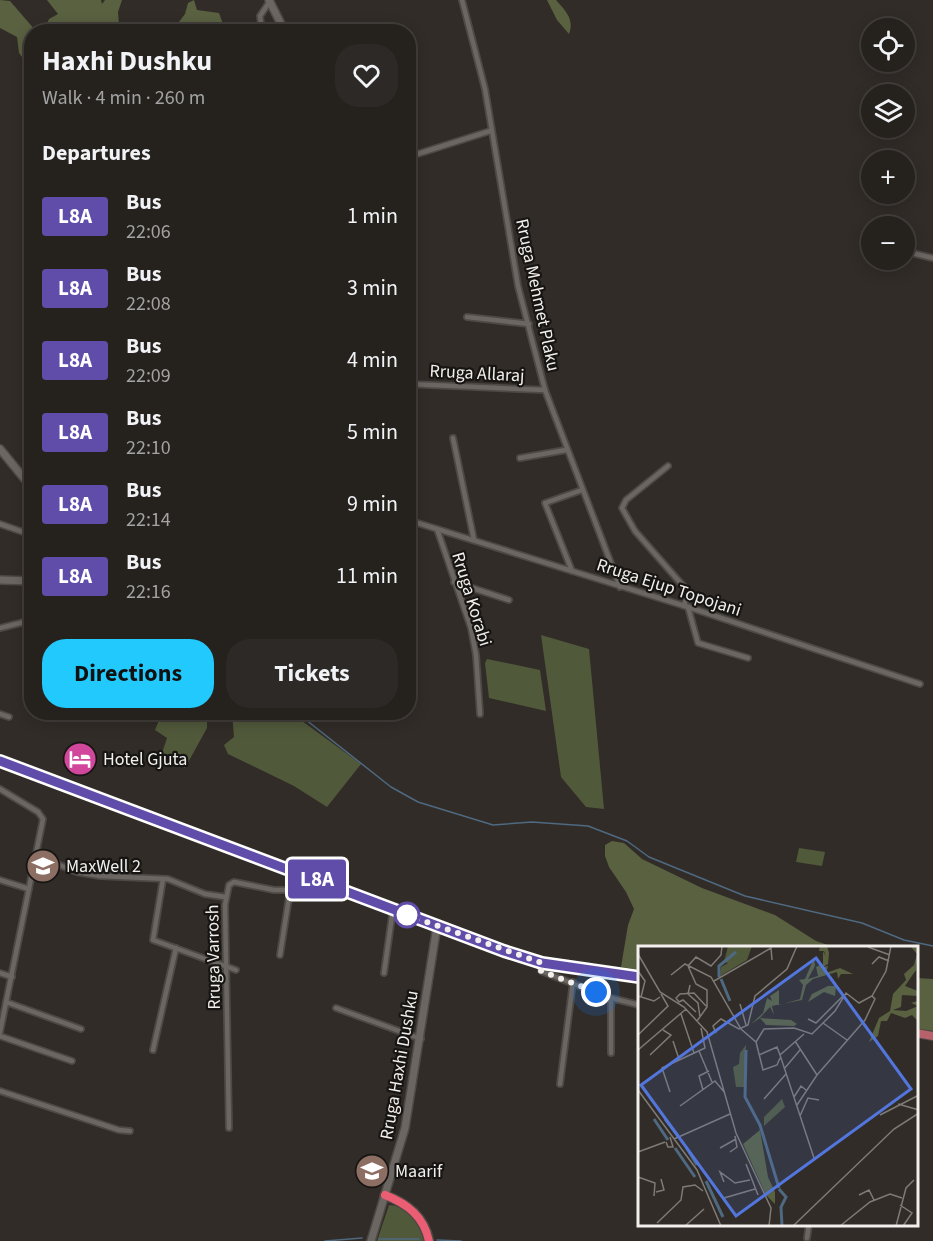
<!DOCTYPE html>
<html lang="en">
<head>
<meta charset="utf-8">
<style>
	:root { --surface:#25211d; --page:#2d2926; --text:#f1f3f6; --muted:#a3a3a4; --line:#423e3b; --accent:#21c9fd }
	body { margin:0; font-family:"Source Sans 3",sans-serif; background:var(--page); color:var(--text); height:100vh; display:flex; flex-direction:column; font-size:22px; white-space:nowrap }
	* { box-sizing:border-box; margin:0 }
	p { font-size:20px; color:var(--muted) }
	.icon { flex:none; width:33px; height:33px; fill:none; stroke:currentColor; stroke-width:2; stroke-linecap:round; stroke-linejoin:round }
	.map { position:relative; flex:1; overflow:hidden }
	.drawer { position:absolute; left:24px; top:24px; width:392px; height:696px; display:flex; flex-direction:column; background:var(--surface); border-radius:24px; box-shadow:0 3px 15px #0003,0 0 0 2px var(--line) }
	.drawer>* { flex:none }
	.badge { padding:0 12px; border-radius:4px; font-size:21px; line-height:39px }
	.fabs { position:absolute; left:861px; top:18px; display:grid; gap:12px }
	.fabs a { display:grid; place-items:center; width:54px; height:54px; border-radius:50%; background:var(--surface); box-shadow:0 3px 15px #0003,0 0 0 2px var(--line); font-size:30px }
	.you { position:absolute; width:30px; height:30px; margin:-15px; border:4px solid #fff; border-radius:50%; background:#1a73e8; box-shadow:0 0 0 9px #1a73e833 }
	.map>.badge { position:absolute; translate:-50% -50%; box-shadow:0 0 0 3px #fff }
	h2 { padding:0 18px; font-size:22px; line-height:54px }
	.round { display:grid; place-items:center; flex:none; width:63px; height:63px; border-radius:24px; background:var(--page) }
	.headline { display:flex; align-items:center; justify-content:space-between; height:102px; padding:0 18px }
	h1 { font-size:28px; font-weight:700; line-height:45px }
	.button { display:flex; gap:12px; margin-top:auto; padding:12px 18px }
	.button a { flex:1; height:69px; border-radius:24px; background:var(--accent); color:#111; font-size:24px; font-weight:700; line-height:69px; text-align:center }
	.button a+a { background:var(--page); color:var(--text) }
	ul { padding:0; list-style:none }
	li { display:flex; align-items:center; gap:18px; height:72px; padding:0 18px }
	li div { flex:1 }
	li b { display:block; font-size:22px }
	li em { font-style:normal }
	li .badge { min-width:66px; font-weight:700; text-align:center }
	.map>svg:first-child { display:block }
	.green { fill:#51593b }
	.forest { fill:#596141 }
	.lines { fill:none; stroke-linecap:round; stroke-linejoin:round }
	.stream { stroke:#4e6981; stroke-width:1.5 }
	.street-casing { stroke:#4d4945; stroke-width:8 }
	.secondary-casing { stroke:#4d4945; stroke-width:10 }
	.primary-casing { stroke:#4d4945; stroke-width:10 }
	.highway-casing { stroke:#4d4945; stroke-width:11 }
	.street { stroke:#6b6661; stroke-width:4.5 }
	.secondary { stroke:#6b6661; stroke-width:7 }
	.primary { stroke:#b7616b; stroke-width:8 }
	.highway { stroke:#ea5d72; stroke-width:8 }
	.line-casing { stroke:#fff; stroke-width:14 }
	.line { stroke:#604daa; stroke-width:9 }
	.walk { stroke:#f2efec; stroke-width:6; stroke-dasharray:0 10.8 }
	.stop-dot { fill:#fff; stroke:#604daa; stroke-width:3 }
	.labels { text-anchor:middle; stroke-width:4.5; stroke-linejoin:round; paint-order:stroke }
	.street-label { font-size:18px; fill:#f2efec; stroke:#171513 }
	.poi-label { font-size:18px; fill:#f2efec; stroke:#171513; text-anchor:start }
	.inset-river { fill:none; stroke:#4e6981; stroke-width:3 }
	.inset-road { fill:none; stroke:#7e7a76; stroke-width:1.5 }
	.view { fill:#5276dd; fill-opacity:0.15; stroke:#5276dd; stroke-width:3 }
	.inset-edge { fill:none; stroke:#f2efec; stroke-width:3 }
</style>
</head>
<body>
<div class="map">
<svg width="933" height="1241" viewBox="0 0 933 1241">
	<rect width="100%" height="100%" fill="#312c27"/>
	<g class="green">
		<polygon points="541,635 589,649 604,809 586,807 561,777"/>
		<polygon points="487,659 540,670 546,711 489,698 485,663"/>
		<polygon points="162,713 197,713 207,721 207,728 185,768 161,756 167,738 155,730"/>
		<polygon points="232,713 291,713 361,764 327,807 294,786 228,754 224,745 234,737"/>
		<polygon points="799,848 825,852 822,866 796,862"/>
		<path d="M389 1205C406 1206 424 1223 423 1241H377Z"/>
	</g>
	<g class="forest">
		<polygon points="0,0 10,1 36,31 32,32 31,69 19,53 17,37 0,28"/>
		<polygon points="47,0 101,0 102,4 105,0 122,0 118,12 119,25 125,26 122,31 48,31 45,28 49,19 58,14"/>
		<polygon points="194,0 197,10 219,13 223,24 221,31 172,31 185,14 188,3"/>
		<path d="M547 0H556C565 10 575 20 569 34L557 20Z"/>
		<polygon points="612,841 624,843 642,859 702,888 775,915 816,941 834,947 639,947 639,970 621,967 628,925 634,909 626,892 609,867 605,856 605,845"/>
		<polygon points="917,978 933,979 933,1031 917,1029"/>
	</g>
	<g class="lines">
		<g class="stream">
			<polyline points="296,712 391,787 418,802 493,825 532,822 588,826 627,841 649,857 745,896 862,923 904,940 933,946"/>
			<polyline points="379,1239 419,1239"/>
			<polyline points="437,1240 461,1241"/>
			<polyline points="325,1241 362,1238"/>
		</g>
		<defs>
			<g id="street">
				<polyline points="462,0 485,89 518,286 545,390 620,587"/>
				<polyline points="262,32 260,16 270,1"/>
				<polyline points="408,157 490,131"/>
				<polyline points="904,254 912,253 933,258"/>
				<polyline points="892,260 894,260"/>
				<polyline points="467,317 529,324"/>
				<polyline points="408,384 545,390"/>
				<polyline points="453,438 474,540"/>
				<polyline points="520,458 566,450"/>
				<polyline points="668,466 626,500 622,508 635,531 685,588 687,595 684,606"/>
				<polyline points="408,520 688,607 920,684"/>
				<polyline points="0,524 32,535"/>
				<polyline points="437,529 471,628 476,655 480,714"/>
				<polyline points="572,571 545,503 582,490"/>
				<polyline points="454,582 509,600"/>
				<polyline points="688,607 698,643 748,658"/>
				<polyline points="0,628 32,620"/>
				<polyline points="0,714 9,717"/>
				<polyline points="0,789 38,812 43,819 0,1032"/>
				<polyline points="37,856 77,872 100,876 168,879 205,894 225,897"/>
				<polyline points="163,879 153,940 236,970"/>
				<polyline points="0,880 29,889"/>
				<polyline points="280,955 290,891"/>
				<polyline points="542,963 541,971 607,997 611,1002 611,1053"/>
				<polyline points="0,973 12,977"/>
				<polyline points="384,973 393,909"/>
				<polyline points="607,997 639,1005"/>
				<polyline points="6,1002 81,1029"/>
				<polyline points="336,1008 421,1039"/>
				<polyline points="0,1036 72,1061"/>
				<polyline points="153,1050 176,948"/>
				<polyline points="560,1084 573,982"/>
				<polyline points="0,1091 119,1130 130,1131"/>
				<polyline points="229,1128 225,905 229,885 234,882 274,890 313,890 321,880"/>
				<polyline points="807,1238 809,1224"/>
			</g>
			<g id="secondary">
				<polyline points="269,0 285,32"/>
				<polyline points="0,449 32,488"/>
				<polyline points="0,580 32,581"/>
				<polyline points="371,1241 405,1128 437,926"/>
			</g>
			<g id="primary">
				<polyline points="0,761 504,951 542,963 639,977"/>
				<polyline points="916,1033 933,1036"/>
			</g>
			<path id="highway" d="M385 1195C408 1204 424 1217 429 1241"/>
		</defs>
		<use href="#street" class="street-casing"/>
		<use href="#secondary" class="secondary-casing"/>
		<use href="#primary" class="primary-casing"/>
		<use href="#highway" class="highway-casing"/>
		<use href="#street" class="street"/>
		<use href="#secondary" class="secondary"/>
		<use href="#primary" class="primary"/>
		<use href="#highway" class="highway"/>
	</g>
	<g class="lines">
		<defs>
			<polyline id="line" points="0,761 504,951 542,963 639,977"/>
		</defs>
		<use href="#line" class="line-casing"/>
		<use href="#line" class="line"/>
		<polyline class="walk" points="407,915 542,963 541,971 596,992"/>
	</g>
	<defs>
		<symbol id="hotel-disc" viewBox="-11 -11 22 22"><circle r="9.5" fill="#d1479c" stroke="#171513"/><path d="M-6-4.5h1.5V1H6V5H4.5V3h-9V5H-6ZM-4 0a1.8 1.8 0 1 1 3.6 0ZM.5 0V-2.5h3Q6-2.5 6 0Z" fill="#fff"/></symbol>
		<symbol id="school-disc" viewBox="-11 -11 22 22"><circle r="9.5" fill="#8d6e63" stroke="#171513"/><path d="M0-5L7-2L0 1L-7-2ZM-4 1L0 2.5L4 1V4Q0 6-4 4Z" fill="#fff"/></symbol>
	</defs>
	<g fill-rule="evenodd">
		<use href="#hotel-disc" x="61" y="740" width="38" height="38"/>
		<use href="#school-disc" x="24" y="847" width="38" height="38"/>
		<use href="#school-disc" x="353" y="1152" width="38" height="38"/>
	</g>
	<circle class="stop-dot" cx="407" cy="915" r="12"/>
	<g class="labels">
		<g class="street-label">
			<text transform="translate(538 295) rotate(78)" y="6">Rruga Mehmet Plaku</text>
			<text transform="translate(477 373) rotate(3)" y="6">Rruga Allaraj</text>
			<text transform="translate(669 587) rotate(18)" y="6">Rruga Ejup Topojani</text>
			<text transform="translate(472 599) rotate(73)" y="6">Rruga Korabi</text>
			<text transform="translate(213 957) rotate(-91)" y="6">Rruga Varrosh</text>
			<text transform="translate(399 1065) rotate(-80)" y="6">Rruga Haxhi Dushku</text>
		</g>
		<g class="poi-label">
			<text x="103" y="765">Hotel Gjuta</text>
			<text x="66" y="872">MaxWell 2</text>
			<text x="395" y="1177">Maarif</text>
		</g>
	</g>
	<g transform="translate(638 946)">
		<rect width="280" height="280" fill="#312c27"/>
		<path d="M90 0H114L109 14 82 30 83 21 90 17 86 16ZM108 99 107 141H98L95 121 101 118 102 107ZM144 153 147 161 126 180V171Z" fill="#51593b"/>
		<path d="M182 0H189L191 7 190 18 185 21 190 20 188 27 202 22 215 28H203L200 33 199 26 175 33 168 39 164 54 134 60 136 69 132 61 122 72 153 74 159 78 156 80 128 79 122 72 113 78 125 67 129 52 134 55 132 50 141 44V59L162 53 165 39 161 34 167 33 176 12 177 20 170 33 180 30 178 21 185 18V5L188 11 186 5H181ZM280 0 278 24 267 40 280 45V50L264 49 263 61 255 64 268 65 280 60 273 57 279 55 280 58V75L274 69 267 72 253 67 249 75H243L240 90 231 96 241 72 252 65 255 48 268 34 266 28 276 19 279 8 273 1ZM190 40H198L197 50 186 46 170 56 174 48ZM122 184 130 231 137 246V258L128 249 105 198Z" fill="#596141"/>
		<path class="inset-river" d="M81 31V20L98 6M83 33 92 55M108 104 107 151 122 179 141 242M16 173 30 194M27 173 40 190M48 201 59 219M37 202 57 231M68 235 85 271M141 243 148 251 143 261 144 280"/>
		<path class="inset-road" d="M230 1 252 9M0 8 22 46 46 61 69 86 98 187 133 262 131 280M234 18 241 11 251 15M0 25 7 35 3 51M33 29 47 18 73 31 103 83 118 96 126 83 156 82 174 88 197 65 208 47 221 57 234 50 248 25 253 0M76 35 133 2 134 14M52 39 50 48 60 57 62 71M0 50 16 55 22 51M41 56 38 52 42 48 56 47 68 60M41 56 45 54 58 66M102 58 108 79M43 68 56 107M170 73 178 77 205 50M59 75 69 61V44L58 38 50 20 58 11 73 20 83 9 84 0M185 77 209 94M78 87 75 80 83 73 101 83 110 79 117 50 149 23 159 0M166 88 142 109 176 212M0 89 30 60 23 48M35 95 41 113M157 95 179 129M118 96 125 124 139 119 142 112M0 104 48 63M61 105 74 136M12 109 33 89 25 84M121 109 139 101 142 109M146 123 162 104M0 144 59 224 83 280M65 144 61 130 71 125M32 146 24 122 67 102 63 82M156 151 163 140 168 144M126 153 148 128M260 158 281 164M159 159 179 129 227 74 237 53 234 50M42 160 77 135 87 147M242 169 281 149M162 170 170 152 181 154M36 193 92 168M28 196 30 201H35L32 191M82 202 98 193M0 206 27 196M92 206 99 201 97 190M108 218 120 249M0 231 17 237 16 250M86 236 82 226 97 237 112 234M18 246 26 244 23 233M221 249 231 244 236 254M86 252 117 243M262 259 274 267 265 280M19 277 43 254 45 241 57 239 65 245M47 280 66 263M155 280 256 183 281 167M202 280 232 256 252 248 264 252M258 280 268 242 276 234"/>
		<path class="view" d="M178 12 273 143 98 270 3 139Z"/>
		<rect width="280" height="280" class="inset-edge"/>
	</g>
</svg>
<div class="fabs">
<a><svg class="icon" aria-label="locate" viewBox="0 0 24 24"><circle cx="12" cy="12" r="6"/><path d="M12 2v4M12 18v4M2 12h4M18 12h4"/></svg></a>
<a><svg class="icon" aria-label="layers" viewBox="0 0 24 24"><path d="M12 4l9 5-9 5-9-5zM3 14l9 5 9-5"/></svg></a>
<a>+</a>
<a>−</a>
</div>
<div class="you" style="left:596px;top:992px"></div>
<b class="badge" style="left:317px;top:879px;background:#604daa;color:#fff">L8A</b>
<section class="drawer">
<div class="headline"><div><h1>Haxhi Dushku</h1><p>Walk · 4 min · 260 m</p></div><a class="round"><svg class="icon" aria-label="heart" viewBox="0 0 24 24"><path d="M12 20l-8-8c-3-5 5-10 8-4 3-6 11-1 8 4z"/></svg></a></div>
<h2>Departures</h2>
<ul>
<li><span class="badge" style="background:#604daa;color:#fff">L8A</span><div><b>Bus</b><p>22:06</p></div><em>1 min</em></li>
<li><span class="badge" style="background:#604daa;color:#fff">L8A</span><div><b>Bus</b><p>22:08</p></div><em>3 min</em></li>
<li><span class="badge" style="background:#604daa;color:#fff">L8A</span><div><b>Bus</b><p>22:09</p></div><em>4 min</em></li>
<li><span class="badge" style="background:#604daa;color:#fff">L8A</span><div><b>Bus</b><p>22:10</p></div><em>5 min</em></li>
<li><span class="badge" style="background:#604daa;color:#fff">L8A</span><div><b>Bus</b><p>22:14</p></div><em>9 min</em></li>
<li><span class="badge" style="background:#604daa;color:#fff">L8A</span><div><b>Bus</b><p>22:16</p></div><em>11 min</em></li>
</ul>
<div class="button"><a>Directions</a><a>Tickets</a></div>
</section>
</div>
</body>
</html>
